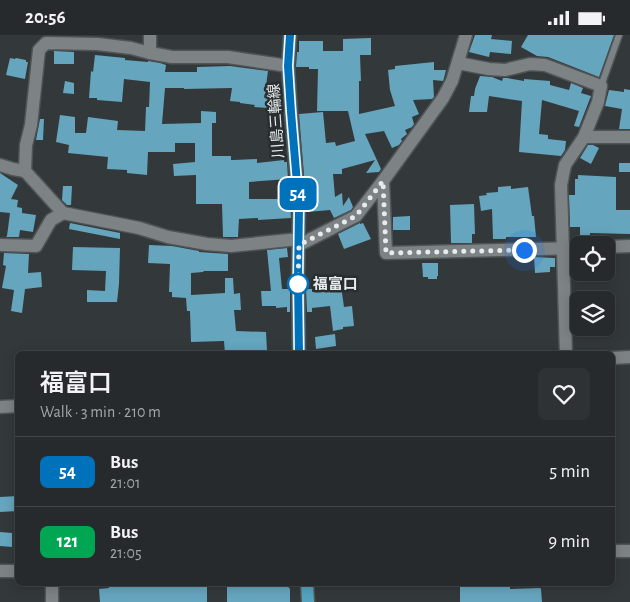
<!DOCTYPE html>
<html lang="en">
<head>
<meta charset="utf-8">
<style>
	:root { --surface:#262a2c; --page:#2e3234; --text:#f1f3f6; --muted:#a4a7a9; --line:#424648 }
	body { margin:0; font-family:"Alegreya Sans","Noto Sans JP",sans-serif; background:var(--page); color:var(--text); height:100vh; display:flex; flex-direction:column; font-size:19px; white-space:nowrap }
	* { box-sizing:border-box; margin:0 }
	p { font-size:16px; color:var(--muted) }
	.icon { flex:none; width:28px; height:28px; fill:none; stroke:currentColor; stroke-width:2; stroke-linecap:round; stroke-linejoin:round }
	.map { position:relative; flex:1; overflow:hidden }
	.sheet { position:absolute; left:15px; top:316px; width:600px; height:235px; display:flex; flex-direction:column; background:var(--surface); border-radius:8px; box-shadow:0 2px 12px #0003,0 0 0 1px var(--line) }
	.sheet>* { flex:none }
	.badge { padding:0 10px; border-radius:8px; font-size:18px; line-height:32px }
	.fabs { position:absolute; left:570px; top:201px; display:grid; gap:10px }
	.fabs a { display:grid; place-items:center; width:45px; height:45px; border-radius:8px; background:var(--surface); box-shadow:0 2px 12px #0003,0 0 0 1px var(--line); font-size:25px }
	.you { position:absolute; width:25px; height:25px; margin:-12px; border:4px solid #fff; border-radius:50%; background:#1a73e8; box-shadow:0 0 0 8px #1a73e833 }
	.map>.badge { position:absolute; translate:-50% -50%; box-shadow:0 0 0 2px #fff }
	.round { display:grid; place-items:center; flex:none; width:52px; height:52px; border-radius:8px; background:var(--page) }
	.head { display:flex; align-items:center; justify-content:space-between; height:85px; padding:0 25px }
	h1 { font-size:24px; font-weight:600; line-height:38px }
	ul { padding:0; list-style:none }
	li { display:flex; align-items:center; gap:15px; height:70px; padding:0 25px; border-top:1px solid var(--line) }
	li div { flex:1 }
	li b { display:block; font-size:19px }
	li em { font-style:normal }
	li .badge { min-width:55px; font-weight:700; text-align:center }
	.status { display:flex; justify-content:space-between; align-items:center; height:35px; padding:0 25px; background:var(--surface); direction:ltr }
	.status svg { height:14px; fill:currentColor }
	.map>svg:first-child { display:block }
	.building { fill:#66a5be }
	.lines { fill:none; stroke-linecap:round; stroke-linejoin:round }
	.service-casing { stroke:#505456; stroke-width:9 }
	.minor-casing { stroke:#505456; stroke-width:15 }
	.tertiary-casing { stroke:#505456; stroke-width:15 }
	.primary-casing { stroke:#505456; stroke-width:15 }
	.service { stroke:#7d8385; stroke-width:6 }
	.minor { stroke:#7d8385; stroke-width:12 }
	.tertiary { stroke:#7d8385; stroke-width:12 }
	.primary { stroke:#54a3bd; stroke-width:12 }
	.line-casing { stroke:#fff; stroke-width:11 }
	.line { stroke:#0072bc; stroke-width:8 }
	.walk { stroke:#e8ebec; stroke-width:5; stroke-dasharray:0 9 }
	.stop-dot { fill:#fff; stroke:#0072bc; stroke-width:2.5 }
	.labels { text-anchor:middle; stroke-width:5; stroke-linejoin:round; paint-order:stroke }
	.street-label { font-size:15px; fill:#e8ebec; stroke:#292e30 }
	.stop-label { font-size:15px; font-weight:bold; fill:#e8ebec; stroke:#292e30; text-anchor:start }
</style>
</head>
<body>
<div class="status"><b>20:56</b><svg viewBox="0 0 49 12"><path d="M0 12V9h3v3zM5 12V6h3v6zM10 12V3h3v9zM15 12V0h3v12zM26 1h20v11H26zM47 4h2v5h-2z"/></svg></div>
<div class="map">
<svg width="630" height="567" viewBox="0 0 630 567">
	<rect width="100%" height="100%" fill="#33383a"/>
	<g class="building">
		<polygon points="475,0 492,0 491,4 512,6 511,19 490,17 489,22 469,17"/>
		<polygon points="528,0 614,0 599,42 548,22 537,21 521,12"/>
		<polygon points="371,3 371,20 360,20 361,46 359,46 359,79 395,71 390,55 388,35 395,34 395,31 434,27 434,35 446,35 444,43 443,46 433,45 434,62 432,64 413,65 419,79 412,82 414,89 412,92 405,95 407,99 401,104 402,106 399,110 392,113 384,96 365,99 381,134 379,137 366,138 375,125 342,134 342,139 333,139 335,162 342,158 343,171 349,162 353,172 351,175 334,183 330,175 307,177 299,79 323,77 326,108 335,107 336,111 355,106 348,76 317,76 318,34 309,34 309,32 296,32 297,17 299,17 299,6 323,6 323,16 343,16 343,4"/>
		<polygon points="54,16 74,17 74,29 54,29"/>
		<polygon points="95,20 125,23 125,25 148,27 148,26 160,28 166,30 165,37 197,37 197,32 230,31 268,36 266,51 281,53 283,73 268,71 268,73 254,72 255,70 240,68 240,67 230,66 232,53 184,54 184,53 165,53 162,89 201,88 201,76 216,77 216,88 212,88 212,121 231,121 231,125 234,125 257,124 257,128 284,125 284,127 287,127 288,144 249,147 249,164 290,164 291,183 258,185 258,183 239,184 238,202 223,202 222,169 196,169 196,140 174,141 173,129 195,127 195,108 175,108 175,117 148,117 147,140 127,138 127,135 107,134 108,122 68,118 69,110 56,107 60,80 75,82 75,98 86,98 88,82 118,86 117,95 145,96 146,72 149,72 150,47 124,44 122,67 97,65 97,63 89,63 91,36 93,37"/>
		<polygon points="10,23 15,24 16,23 26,25 26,27 28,27 25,44 6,40"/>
		<polygon points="480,41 492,42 502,46 503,43 507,43 524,46 524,44 550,46 550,50 569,55 571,48 583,53 581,58 591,61 579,92 574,91 579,76 542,65 539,99 548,100 548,104 566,106 565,115 561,121 519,117 522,66 489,61 487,77 469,77 471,61 474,61 475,54"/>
		<polygon points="65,46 74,48 74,59 63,58"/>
		<polygon points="624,54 630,55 630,94 619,94 622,74 605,71 609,55 624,57"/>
		<polygon points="40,84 44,84 43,105 36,105"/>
		<polygon points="588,110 593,110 599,113 591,129 580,123"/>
		<rect x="619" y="128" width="11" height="9"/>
		<polygon points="0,138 18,150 11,164 18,165 17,172 22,173 22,178 36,180 33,197 20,195 19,202 6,202 7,201 10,178 0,177"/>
		<polygon points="578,140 616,142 616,175 630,175 630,199 590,198 590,208 585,208 580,205 580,192 570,192 569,160 575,160 575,144 578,144"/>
		<polygon points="63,151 72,151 71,170 67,170 62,165"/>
		<polygon points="511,151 511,154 528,152 532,181 534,181 536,202 506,202 506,204 493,204 492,174 481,176 479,161 487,160 486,158 498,157 498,152"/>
		<polygon points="474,169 475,199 472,199 472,208 451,208 450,170"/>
		<polygon points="410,181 410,195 393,195 393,182"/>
		<polygon points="70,188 120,198 120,204 69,194"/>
		<polygon points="360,188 360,189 363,188 371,204 344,214 338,199"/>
		<polygon points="149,210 172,211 199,216 199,217 228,219 228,236 204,236 203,237 191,238 191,260 225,258 225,243 233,243 234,259 240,258 241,275 234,275 236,296 266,297 267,315 237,316 237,319 225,319 224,306 191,307 190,276 187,276 186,263 172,262 172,257 169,257 170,229 148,228"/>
		<polygon points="73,212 120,213 119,249 117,267 87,267 87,255 105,256 106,236 72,235"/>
		<polygon points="287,213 288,222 279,223 282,254 290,254 290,277 287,277 287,272 276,273 276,271 262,271 261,256 271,256 267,215"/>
		<polygon points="4,218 29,219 28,238 41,237 42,252 25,254 22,278 11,276 14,255 2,253 6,231 3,230"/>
		<polygon points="534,222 555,223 555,232 550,232 550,237 535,238"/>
		<polygon points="571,222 579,222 579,239 572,239"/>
		<polygon points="422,228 438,228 438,241 437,241 437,244 428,244 428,242 423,242"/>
		<polygon points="341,251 344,272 352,271 354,291 343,292 343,294 333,296 330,271 312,273 312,277 307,277 306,254 312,254 312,257 330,254 330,252"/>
		<polygon points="335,299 336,311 316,314 315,302"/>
		<polygon points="18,461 18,476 0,477 0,462"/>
		<polygon points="0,497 12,498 12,512 0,511"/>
		<polygon points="109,549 207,549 207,567 100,567 99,554 109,553"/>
		<polygon points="227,549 286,549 290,554 290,567 227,567"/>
		<polygon points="510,549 510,554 540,553 541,554 542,567 460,567 460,551"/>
	</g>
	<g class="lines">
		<defs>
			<polyline id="service" points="601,51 619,0"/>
			<g id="minor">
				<polyline points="150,0 150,18 172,22 228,22 288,31"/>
				<polyline points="150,18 131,13 97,9 46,8 39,15 31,90 26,110 25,136 63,178 139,193 168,202 207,209 231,211 299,204"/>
				<polyline points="458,28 489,34 505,35 530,29 545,30 601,51 598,67 584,102 565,130 561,150 566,319"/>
				<polyline points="584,102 630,102"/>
				<polyline points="0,130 13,134 25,136"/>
				<polyline points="383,146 386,218 579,213"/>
				<polyline points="0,210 36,211 51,185 63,178"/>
				<polyline points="299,210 356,181 383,146 443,63 452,46 466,0"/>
				<polyline points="606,212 630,211"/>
				<polyline points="612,323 630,322"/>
				<polyline points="0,372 18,371"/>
				<polyline points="52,549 52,567"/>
			</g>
			<g id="tertiary">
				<polyline points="612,516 630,516"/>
				<polyline points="0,536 18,536"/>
			</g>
			<g id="primary">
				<polyline points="290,0 288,31 291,77 299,172 298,244 299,319"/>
				<polyline points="307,549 308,567"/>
			</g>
		</defs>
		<use href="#service" class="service-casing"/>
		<use href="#minor" class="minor-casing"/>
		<use href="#tertiary" class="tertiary-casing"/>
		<use href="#primary" class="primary-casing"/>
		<use href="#service" class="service"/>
		<use href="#minor" class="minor"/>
		<use href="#tertiary" class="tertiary"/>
		<use href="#primary" class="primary"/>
	</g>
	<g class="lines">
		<defs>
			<polyline id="line" points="290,0 288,31 291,77 299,172 298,244 299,319"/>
		</defs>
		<use href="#line" class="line-casing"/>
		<use href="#line" class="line"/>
		<polyline class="walk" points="298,249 299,210 356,181 383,146 386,218 524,215"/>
	</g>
	<circle class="stop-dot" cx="298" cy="249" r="10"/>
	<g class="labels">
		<g class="street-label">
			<text transform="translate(276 86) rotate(-94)" y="5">川島三輪線</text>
		</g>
		<g class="stop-label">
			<text x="313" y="254">福富口</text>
		</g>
	</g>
</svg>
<div class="fabs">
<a><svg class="icon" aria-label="locate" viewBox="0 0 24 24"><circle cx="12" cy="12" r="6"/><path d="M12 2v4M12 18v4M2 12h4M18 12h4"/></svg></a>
<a><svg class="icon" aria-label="layers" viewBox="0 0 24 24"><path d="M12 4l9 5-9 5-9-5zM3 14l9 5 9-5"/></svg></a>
</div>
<div class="you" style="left:524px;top:215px"></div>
<b class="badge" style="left:298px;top:159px;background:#0072bc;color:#fff">54</b>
<section class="sheet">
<div class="head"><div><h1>福富口</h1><p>Walk · 3 min · 210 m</p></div><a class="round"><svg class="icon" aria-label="heart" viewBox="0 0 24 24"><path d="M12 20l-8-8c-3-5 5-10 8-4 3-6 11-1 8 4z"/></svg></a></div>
<ul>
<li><span class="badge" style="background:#0072bc;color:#fff">54</span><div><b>Bus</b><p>21:01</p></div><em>5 min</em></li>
<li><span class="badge" style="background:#00a651;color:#fff">121</span><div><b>Bus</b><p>21:05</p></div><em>9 min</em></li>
</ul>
</section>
</div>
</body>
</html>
